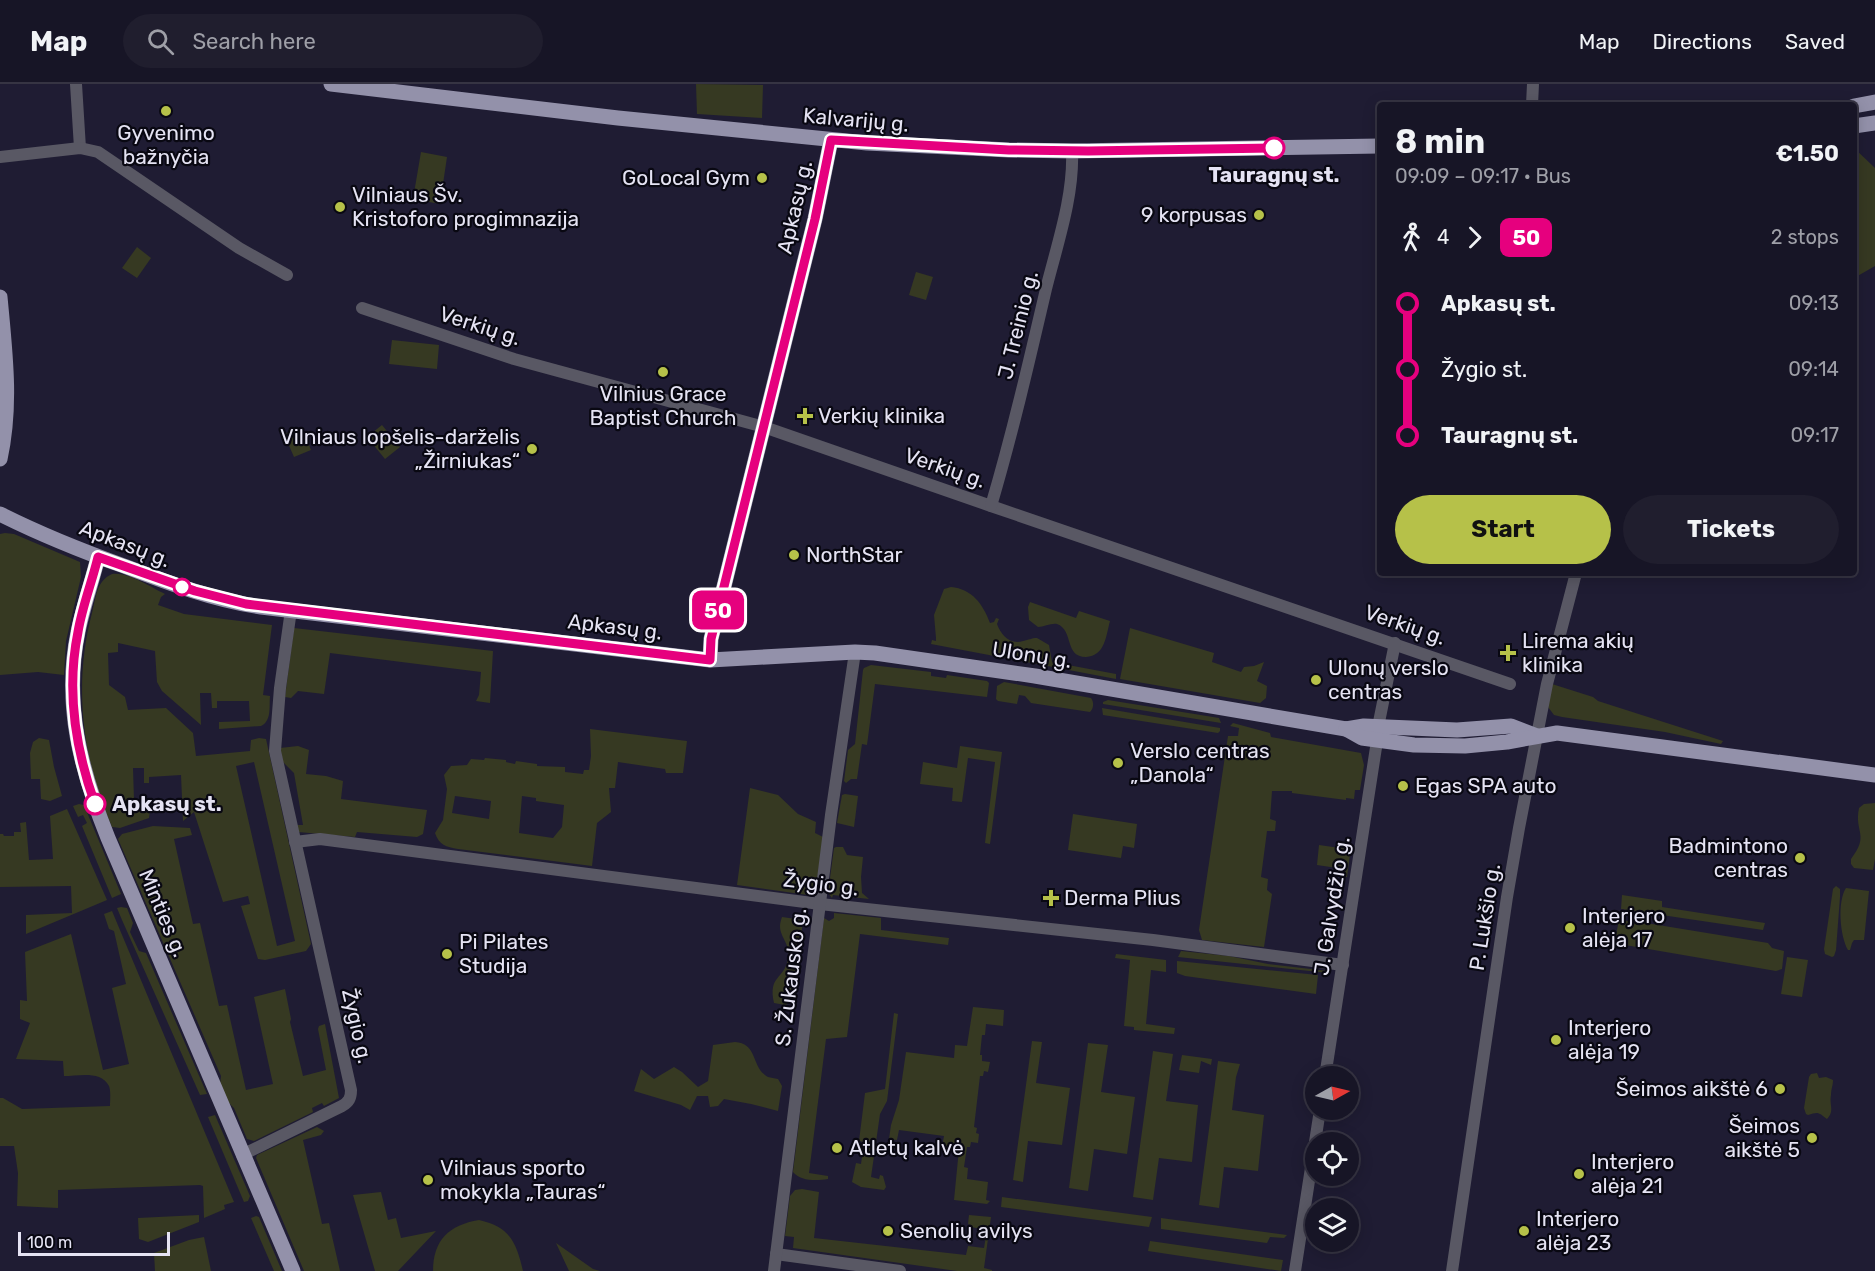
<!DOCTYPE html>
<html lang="en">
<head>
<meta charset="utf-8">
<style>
	:root { --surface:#171526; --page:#201e2e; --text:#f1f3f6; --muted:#9e9fa7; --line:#363443; --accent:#b6c149 }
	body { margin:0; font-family:Rubik,sans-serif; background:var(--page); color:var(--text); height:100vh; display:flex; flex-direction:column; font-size:22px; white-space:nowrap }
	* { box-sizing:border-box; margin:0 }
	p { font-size:20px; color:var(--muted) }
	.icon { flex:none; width:33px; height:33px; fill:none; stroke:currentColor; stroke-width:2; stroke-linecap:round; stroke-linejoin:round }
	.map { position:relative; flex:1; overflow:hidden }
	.sheet { position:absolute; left:1377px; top:18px; width:480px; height:474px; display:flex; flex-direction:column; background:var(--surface); border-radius:6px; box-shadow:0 3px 15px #0003,0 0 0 2px var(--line) }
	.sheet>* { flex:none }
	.badge { padding:0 12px; border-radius:9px; font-size:21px; line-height:39px }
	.needle { width:39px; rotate:82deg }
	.tools { position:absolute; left:1305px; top:982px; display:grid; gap:12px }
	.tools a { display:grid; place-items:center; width:54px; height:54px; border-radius:50%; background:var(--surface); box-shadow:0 3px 15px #0003,0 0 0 2px var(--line); font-size:30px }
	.scale { position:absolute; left:18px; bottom:15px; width:152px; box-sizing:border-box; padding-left:6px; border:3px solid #e5e3f3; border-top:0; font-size:16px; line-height:21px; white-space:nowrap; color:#e5e3f3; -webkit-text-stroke:4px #090812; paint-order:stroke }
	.map>.badge { position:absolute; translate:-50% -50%; box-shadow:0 0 0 3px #fff }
	.legs { display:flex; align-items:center; gap:9px; height:66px; padding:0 18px; font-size:20px }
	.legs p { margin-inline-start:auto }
	.overview { display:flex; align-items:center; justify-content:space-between; height:102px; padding:0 18px }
	h1 { font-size:33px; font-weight:700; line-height:45px }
	.action { display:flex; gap:12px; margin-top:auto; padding:12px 18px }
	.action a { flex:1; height:69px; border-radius:36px; background:var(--accent); color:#111; font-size:24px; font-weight:700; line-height:69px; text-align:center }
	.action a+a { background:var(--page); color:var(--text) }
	ul { padding:0 18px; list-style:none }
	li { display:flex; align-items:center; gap:21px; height:66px; font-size:22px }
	li i { display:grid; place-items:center; width:9px; height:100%; margin:0 8px; background:currentColor }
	li i::after { content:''; width:15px; height:15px; margin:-8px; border:4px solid; border-radius:50%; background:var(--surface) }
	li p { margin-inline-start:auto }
	li:first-child i { background:linear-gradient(#0000 50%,currentColor 0) }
	li:last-child i { background:linear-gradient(currentColor 50%,#0000 0) }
	header { display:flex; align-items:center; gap:36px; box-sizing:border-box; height:84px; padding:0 30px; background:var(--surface); border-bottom:2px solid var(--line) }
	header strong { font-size:28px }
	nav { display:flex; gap:33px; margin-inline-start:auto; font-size:21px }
	.search { width:420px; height:54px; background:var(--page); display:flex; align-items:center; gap:15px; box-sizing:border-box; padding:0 21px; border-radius:33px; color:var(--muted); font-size:22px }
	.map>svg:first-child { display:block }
	.green { fill:#363922; fill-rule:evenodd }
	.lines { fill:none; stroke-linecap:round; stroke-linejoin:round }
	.minor { stroke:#595864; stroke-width:12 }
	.major { stroke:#9391aa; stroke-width:15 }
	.line-1-casing { stroke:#fff; stroke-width:14 }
	.line-1 { stroke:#e6007e; stroke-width:9 }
	.poi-dot { fill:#b6c149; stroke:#090812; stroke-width:2 }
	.stop-1-dot { fill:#fff; stroke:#e6007e; stroke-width:3 }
	.labels { text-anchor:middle; stroke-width:4.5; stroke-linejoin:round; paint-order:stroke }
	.street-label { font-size:21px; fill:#e5e3f3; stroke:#090812 }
	.poi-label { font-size:21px; fill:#e5e3f3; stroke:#090812; text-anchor:start }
	.stop-label { font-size:21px; font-weight:bold; fill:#e5e3f3; stroke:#090812 }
</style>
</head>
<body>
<header>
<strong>Map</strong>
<div class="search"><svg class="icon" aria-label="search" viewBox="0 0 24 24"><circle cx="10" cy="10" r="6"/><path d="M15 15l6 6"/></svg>Search here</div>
<nav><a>Map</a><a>Directions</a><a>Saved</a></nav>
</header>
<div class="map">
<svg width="1875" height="1187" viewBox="0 0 1875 1187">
	<rect width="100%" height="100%" fill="#1f1c33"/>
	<g class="green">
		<polygon points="696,0 763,1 762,34 697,30"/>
		<polygon points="1854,64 1875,84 1875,182 1854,194"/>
		<polygon points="421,68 447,73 440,120 413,115"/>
		<polygon points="137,163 151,174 137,194 122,184"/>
		<polygon points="916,188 933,193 926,216 909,211"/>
		<polygon points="392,256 439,261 437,285 389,280"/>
		<polygon points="382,341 400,363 385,375 367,353"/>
		<polygon points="302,343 311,366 294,373 284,350"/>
		<polygon points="5,449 14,450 80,478 81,493 66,557 64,591 38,588 0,591 0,450"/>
		<path d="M112 490C129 488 150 503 165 510L161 513 158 521 184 530 272 541 263 611 270 612C269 622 272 637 261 642L219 645V638L250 637 249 617H217V624H212L211 609H200L201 641 162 607 157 598 155 567 118 559V568L108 569 109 601 125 613 128 626 166 624 193 649 196 672 250 667 251 656 259 654 266 655 311 860 306 867 265 876 258 875 241 822 250 820 248 812 223 818 194 728 183 737 181 691 149 693V699H144V684H133L134 716 146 715V720H151L149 734 120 744 112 743C82 675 73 601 92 529 96 514 96 497 112 490ZM254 678 295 857 277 862 236 682Z"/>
		<path d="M951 503C972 505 983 520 990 539L994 538 996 534 999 535 997 540C1001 551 1010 561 1023 557 1029 556 1031 554 1037 554L1049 561 1052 578 1116 590V595L931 560 932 556 936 557V554L934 531 944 505Z"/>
		<path d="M1030 518 1076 534 1079 527 1110 537C1106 552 1105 572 1086 573 1064 573 1074 546 1057 540 1051 539 1044 543 1038 543L1029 536 1028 523Z"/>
		<polygon points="294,544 493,567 490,619 476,617 479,611 481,588 330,569 324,610 298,607 291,614 285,613"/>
		<polygon points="1130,544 1214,569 1212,578 1241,588 1244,583 1254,582 1264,578 1257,597 1267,602 1266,614 1260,619 1120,595"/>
		<polygon points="871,581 931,588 931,592 946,594 947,591 987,597 989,599 987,613 875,600 867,661 862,660 857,695 851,695 846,699 844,697 848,666 855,660 863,586 864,584"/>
		<path d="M1004 598 1091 614C1094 618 1094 624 1090 628L1031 619 1025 612 1019 611 1017 620 998 617 996 615 997 602Z"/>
		<polygon points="1552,600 1593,613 1598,617 1723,657 1721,660 1665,648 1562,633 1554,631 1548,623"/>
		<polygon points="1108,616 1219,634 1221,639 1103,620 1103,618"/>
		<polygon points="1102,624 1220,644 1220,647 1218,649 1103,631"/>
		<polygon points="1233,639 1270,649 1271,653 1361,669 1364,681 1360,706 1355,706 1354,715 1346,714 1346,716 1292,709 1292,707 1272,707 1270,735 1276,737 1275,747 1267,747 1261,793 1268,795 1267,806 1272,810 1264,863 1202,856 1199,846 1228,652 1238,652 1239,644 1230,642"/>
		<path d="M590 645 687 657 683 689H666L665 685 618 678 615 704H609L611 728 597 739 592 782 458 765C446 763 439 761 435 749L443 736 447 705 444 691 451 682 467 681 471 675 484 676 485 674 506 676V678L515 680 516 677 537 680V682L565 683V688L583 690 584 686H589L591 672ZM455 712 491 717 489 735 452 729ZM522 712 536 714V717L564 721 562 743 553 754 519 749Z"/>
		<polygon points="39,654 49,656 54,683 62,712 50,717 41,715 40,695 31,695 30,669 33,658"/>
		<polygon points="298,662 309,666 306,690 326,692 343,697 341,715 427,726 423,750 417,753 357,748 355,753 298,748 296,741 303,741 294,689 283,678 280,664"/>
		<polygon points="960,662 1002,668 990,760 985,759 995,678 968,674 962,718 952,717 953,704 920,700 923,678 957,684"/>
		<polygon points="750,704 778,711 798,730 816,738 815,749 823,753 815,812 737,801"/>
		<polygon points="845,710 858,712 854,743 837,739 842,711"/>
		<path d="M1875 719V775L1873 786 1854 784 1851 780V775C1870 750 1854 749 1859 724L1864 720Z"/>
		<polygon points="79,720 84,721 121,810 112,814 82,742 87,739 83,731 78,733 73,722"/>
		<polygon points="67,725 107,816 26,850 26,831 72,829 71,802 0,803 0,750 3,750 4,752 14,752 14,748 21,748 20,739 26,738 29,776 53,775 50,732"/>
		<polygon points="1073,730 1137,740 1134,764 1123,762 1121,774 1068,766"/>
		<polygon points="153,742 190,744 192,751 174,755 193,840 200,839 219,922 227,921 246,1006 273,1000 254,913 285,905 291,935 290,938 303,992 326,986 318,945 319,942 325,940 339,1014 324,1022 322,1019 312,1024 313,1028 254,1057 247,1055 234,1024 227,1017 220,1001 221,992 118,755 122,750"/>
		<polygon points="1319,761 1347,765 1347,763 1351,763 1347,793 1343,793 1344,785 1317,781"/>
		<polygon points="836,763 843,763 847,771 863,773 861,793 862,809 869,815 833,811 832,814 828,809 834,764"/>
		<polygon points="1836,802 1840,805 1840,813 1836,866 1834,872 1832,873 1825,870 1824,865 1833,805"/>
		<path d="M1846 804 1869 807 1864 856H1854L1852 859 1850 866H1848C1840 852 1837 818 1846 804Z"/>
		<polygon points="1622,811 1662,817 1662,823 1765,839 1763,846 1621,825"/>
		<polygon points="121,823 127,824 133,839 130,848 139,867 146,869 207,1010 200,1011 122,836 117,824"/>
		<path d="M112 827 234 1118 224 1121 225 1125 204 1134 203 1102 200 1101 58 1106V1124L17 1122 18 1089 14 1062H0V1014H3L22 1025 110 1022C110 1016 111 1007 109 1002 101 986 78 992 64 992L63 977 16 975 30 939 20 935V916L27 917 25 868 71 850 103 986 129 980 112 904 126 900 114 847 109 845 104 830Z"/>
		<path d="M834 829 881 834V846L949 854 948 861 860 850 847 953 826 955 809 1089 828 1092V1095C816 1097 800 1097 793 1088L824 834 829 837 834 834Z"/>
		<path d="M782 833 803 836 795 906 791 919 785 921 774 919C768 891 784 896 788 875 791 860 780 854 780 842 780 839 781 836 782 833Z"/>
		<polygon points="1619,836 1646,839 1768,859 1772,864 1784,867 1782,885 1776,887 1625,861 1616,851"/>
		<polygon points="1181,867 1229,872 1268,880 1328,887 1328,889 1178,873"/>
		<polygon points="1116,870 1166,876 1166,888 1151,886 1146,940 1175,944 1174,950 1134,946 1134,943 1124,942 1130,876 1115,874"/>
		<polygon points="1787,873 1808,876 1802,913 1781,910"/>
		<polygon points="1177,877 1318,891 1316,910 1185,892 1177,889"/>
		<polygon points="973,923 1004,926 1003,942 986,940 985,951 982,951 980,971 982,971 982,977 990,978 988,988 984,987 983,992 980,992 974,1043 977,1044 976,1049 979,1050 978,1059 971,1058 970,1063 967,1063 964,1083 968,1084 967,1095 988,1098 986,1116 990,1117 987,1120 954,1116 959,1065 942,1063 944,1052 899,1046 897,1056 889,1055 891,1041 899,1016 906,968 954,974 955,961 967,962"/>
		<polygon points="894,929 898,930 887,1017 880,1030 871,1093 879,1095 880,1091 883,1092 886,1103 884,1106 861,1103 852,1098 856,1079 861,1080 864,1058 859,1057 865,1009 885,1005"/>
		<polygon points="1032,957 1042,958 1036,999 1070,1004 1062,1061 1028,1057 1023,1098 1013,1096"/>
		<path d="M735 958C758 959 751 984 768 993 771 994 774 994 778 995L782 1002 778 1027 751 1020 724 1015 718 1022 710 1023 708 1012H697L690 1026 681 1021 634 1007 641 985 654 995 674 983 682 988 698 1003 708 997 713 961Z"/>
		<polygon points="1088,959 1108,961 1101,1008 1135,1013 1127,1070 1094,1065 1088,1107 1069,1104"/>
		<polygon points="1153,967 1173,970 1166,1017 1198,1021 1192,1078 1159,1074 1153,1116 1133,1113"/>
		<polygon points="1182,971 1212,975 1211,981 1201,977 1199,989 1179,986"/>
		<polygon points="1218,977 1240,980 1236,993 1232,1026 1264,1031 1258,1087 1224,1083 1219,1124 1199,1121"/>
		<path d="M1817 989 1819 994 1826 993 1833 996C1833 1002 1831 1005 1831 1011 1829 1021 1835 1027 1827 1035 1819 1029 1819 1027 1808 1031L1806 1030 1804 1024 1809 993 1811 990Z"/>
		<polygon points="215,1031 250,1112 248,1117 244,1118 208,1033"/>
		<polygon points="317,1043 324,1047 321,1051 303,1056 322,1140 329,1139 340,1187 304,1187 256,1074 257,1071"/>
		<polygon points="802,1105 819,1108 814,1154 966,1171 968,1162 984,1164 987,1146 971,1143 971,1141 968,1140 969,1131 991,1133 984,1184 992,1186 992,1187 957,1187 793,1164 794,1153 785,1152 790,1112 795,1106"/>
		<polygon points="381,1108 388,1136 396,1134 401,1154 436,1147 398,1187 375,1187 353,1111"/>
		<polygon points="1002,1113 1152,1133 1149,1143 1001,1123"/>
		<polygon points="199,1131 199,1138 148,1158 139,1155 138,1134"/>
		<polygon points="256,1132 259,1133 282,1187 274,1187 251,1134"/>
		<polygon points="1161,1134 1287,1151 1284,1154 1270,1153 1267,1159 1161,1145"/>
		<path d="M479 1136C510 1143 516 1158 523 1187H433C433 1156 449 1141 479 1136Z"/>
		<polygon points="204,1153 211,1187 155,1187 154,1169 189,1156"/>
		<polygon points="1150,1157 1283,1176 1281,1187 1148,1167"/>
		<polygon points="556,1159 593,1185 600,1187 569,1187"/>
	</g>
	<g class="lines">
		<g class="minor">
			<polyline points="76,0 80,64"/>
			<polyline points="1532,21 1533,0"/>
			<polyline points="0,73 80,64 98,68 239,164 287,191"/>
			<polyline points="362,224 514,275 764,343 991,422 1510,600"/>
			<path d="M991 422C1012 351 1029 278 1046 205 1057 161 1074 112 1072 67"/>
			<polyline points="1378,643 1395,559"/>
			<polyline points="295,758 320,755 820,820 1153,856 1343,881"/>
			<polyline points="1325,993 1377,657"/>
			<path d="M242 1071 342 1022C349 1018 351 1014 351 1006L275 667 280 604 291 526"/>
			<polyline points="776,1170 900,1187"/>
			<polyline points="774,1187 831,731 855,568"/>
			<polyline points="1295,1187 1320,1026"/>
			<polyline points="1452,1187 1507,813 1519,744 1547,600 1576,489"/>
		</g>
		<g class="major">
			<polyline points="331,0 618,34 867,59 1009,66 1072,67 1380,62"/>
			<polyline points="1854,22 1875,18"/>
			<polyline points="1854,42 1875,39"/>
			<path d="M0 213C5 267 12 321 0 375"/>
			<path d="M0 430C40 450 82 467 124 482 168 499 214 516 261 523L710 576 855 568 875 569 1035 592 1346 645 1364 642 1457 646 1511 642 1537 652"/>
			<path d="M98 473C92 498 83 523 78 548 63 620 81 687 108 754L293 1187"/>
			<polyline points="710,576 711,555 815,135 831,56"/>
			<polyline points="1346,645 1362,654 1414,661 1465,662 1507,658 1557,649 1875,691"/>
		</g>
	</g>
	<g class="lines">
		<defs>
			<path id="line-1" d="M95 720C75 664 66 607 78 548 82 523 92 498 98 473L195 507 246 520 710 576 711 555 815 135 831 56 1009 66 1088 67 1274 64"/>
		</defs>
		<use href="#line-1" class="line-1-casing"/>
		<use href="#line-1" class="line-1"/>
	</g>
	<g class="poi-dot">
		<circle cx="166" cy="27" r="6"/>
		<circle cx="762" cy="94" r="6"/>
		<circle cx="340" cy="123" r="6"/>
		<circle cx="1259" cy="131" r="6"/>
		<circle cx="663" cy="288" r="6"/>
		<path d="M802 323h6v6h6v6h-6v6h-6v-6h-6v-6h6z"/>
		<circle cx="532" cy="365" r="6"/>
		<circle cx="794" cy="471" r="6"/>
		<path d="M1505 560h6v6h6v6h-6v6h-6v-6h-6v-6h6z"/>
		<circle cx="1316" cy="596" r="6"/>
		<circle cx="1118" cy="679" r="6"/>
		<circle cx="1403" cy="702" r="6"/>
		<circle cx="1800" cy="774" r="6"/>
		<path d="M1048 805h6v6h6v6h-6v6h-6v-6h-6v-6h6z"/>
		<circle cx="1570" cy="844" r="6"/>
		<circle cx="447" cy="870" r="6"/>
		<circle cx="1556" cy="956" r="6"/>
		<circle cx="1780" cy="1005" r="6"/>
		<circle cx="1812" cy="1054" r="6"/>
		<circle cx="837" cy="1064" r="6"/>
		<circle cx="1579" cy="1090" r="6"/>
		<circle cx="428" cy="1096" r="6"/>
		<circle cx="888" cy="1147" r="6"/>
		<circle cx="1524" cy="1147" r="6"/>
	</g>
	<g class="stop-1-dot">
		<circle cx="1274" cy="64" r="10"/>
		<circle cx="182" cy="503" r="8"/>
		<circle cx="95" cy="720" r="10"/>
	</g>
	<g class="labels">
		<g class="street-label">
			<text transform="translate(856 36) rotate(5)" y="7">Kalvarijų g.</text>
			<text transform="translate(795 123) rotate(-77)" y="7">Apkasų g.</text>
			<text transform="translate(1018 241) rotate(-76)" y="7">J. Treinio g.</text>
			<text transform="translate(480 242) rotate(18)" y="7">Verkių g.</text>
			<text transform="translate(945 384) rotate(19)" y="7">Verkių g.</text>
			<text transform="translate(125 460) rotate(21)" y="7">Apkasų g.</text>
			<text transform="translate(1405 541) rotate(19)" y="7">Verkių g.</text>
			<text transform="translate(615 543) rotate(7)" y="7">Apkasų g.</text>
			<text transform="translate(1032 571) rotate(9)" y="7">Ulonų g.</text>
			<text transform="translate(821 800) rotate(7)" y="7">Žygio g.</text>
			<text transform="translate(1332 822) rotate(-81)" y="7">J. Galvydžio g.</text>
			<text transform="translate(163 829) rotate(67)" y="7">Minties g.</text>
			<text transform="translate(1485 833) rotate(-81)" y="7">P. Lukšio g.</text>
			<text transform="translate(791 893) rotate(-83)" y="7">S. Žukausko g.</text>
			<text transform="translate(357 942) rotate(77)" y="7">Žygio g.</text>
		</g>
		<g class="poi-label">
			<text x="166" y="56" text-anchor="middle">Gyvenimo<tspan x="166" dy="24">bažnyčia</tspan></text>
			<text x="750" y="101" text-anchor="end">GoLocal Gym</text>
			<text x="352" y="118">Vilniaus Šv.<tspan x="352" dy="24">Kristoforo progimnazija</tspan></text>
			<text x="1247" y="138" text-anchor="end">9 korpusas</text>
			<text x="663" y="317" text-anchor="middle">Vilnius Grace<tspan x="663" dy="24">Baptist Church</tspan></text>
			<text x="818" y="339">Verkių klinika</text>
			<text x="520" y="360" text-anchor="end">Vilniaus lopšelis-darželis<tspan x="520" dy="24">„Žirniukas“</tspan></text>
			<text x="806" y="478">NorthStar</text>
			<text x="1522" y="564">Lirema akių<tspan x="1522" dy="24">klinika</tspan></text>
			<text x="1328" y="591">Ulonų verslo<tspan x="1328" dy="24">centras</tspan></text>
			<text x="1130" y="674">Verslo centras<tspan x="1130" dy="24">„Danola“</tspan></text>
			<text x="1415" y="709">Egas SPA auto</text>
			<text x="1788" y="769" text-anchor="end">Badmintono<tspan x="1788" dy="24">centras</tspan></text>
			<text x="1064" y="821">Derma Plius</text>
			<text x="1582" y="839">Interjero<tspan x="1582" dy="24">alėja 17</tspan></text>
			<text x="459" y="865">Pi Pilates<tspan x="459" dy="24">Studija</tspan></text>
			<text x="1568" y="951">Interjero<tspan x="1568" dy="24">alėja 19</tspan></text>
			<text x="1768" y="1012" text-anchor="end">Šeimos aikštė 6</text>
			<text x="1800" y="1049" text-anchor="end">Šeimos<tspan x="1800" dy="24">aikštė 5</tspan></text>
			<text x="849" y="1071">Atletų kalvė</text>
			<text x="1591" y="1085">Interjero<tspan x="1591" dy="24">alėja 21</tspan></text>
			<text x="440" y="1091">Vilniaus sporto<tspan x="440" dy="24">mokykla „Tauras“</tspan></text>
			<text x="1536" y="1142">Interjero<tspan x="1536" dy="24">alėja 23</tspan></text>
			<text x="900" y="1154">Senolių avilys</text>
		</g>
		<g class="stop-label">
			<text x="1274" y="98">Tauragnų st.</text>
			<text x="112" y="727" text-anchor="start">Apkasų st.</text>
		</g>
	</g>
</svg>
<div class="tools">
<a><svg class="needle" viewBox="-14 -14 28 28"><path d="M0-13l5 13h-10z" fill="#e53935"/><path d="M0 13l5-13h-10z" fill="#9e9fa7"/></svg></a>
<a><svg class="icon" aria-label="locate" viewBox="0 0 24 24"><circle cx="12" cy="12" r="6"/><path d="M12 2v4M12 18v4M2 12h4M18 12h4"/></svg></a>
<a><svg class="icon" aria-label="layers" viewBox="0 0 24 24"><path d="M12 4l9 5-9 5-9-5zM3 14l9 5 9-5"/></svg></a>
</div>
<div class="scale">100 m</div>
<b class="badge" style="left:718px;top:526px;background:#e6007e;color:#fff">50</b>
<section class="sheet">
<div class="overview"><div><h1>8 min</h1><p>09:09 – 09:17 · Bus</p></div><b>€1.50</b></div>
<div class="legs"><svg class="icon" aria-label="walk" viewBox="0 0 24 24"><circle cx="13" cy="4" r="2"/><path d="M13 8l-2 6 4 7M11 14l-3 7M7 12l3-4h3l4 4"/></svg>4<svg class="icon" aria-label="forward" viewBox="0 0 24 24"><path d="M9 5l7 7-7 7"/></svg><b class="badge" style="background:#e6007e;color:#fff">50</b><p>2 stops</p></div>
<ul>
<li><i style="color:#e6007e"></i><b>Apkasų st.</b><p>09:13</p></li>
<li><i style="color:#e6007e"></i><span>Žygio st.</span><p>09:14</p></li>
<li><i style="color:#e6007e"></i><b>Tauragnų st.</b><p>09:17</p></li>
</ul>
<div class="action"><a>Start</a><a>Tickets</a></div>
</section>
</div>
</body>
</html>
